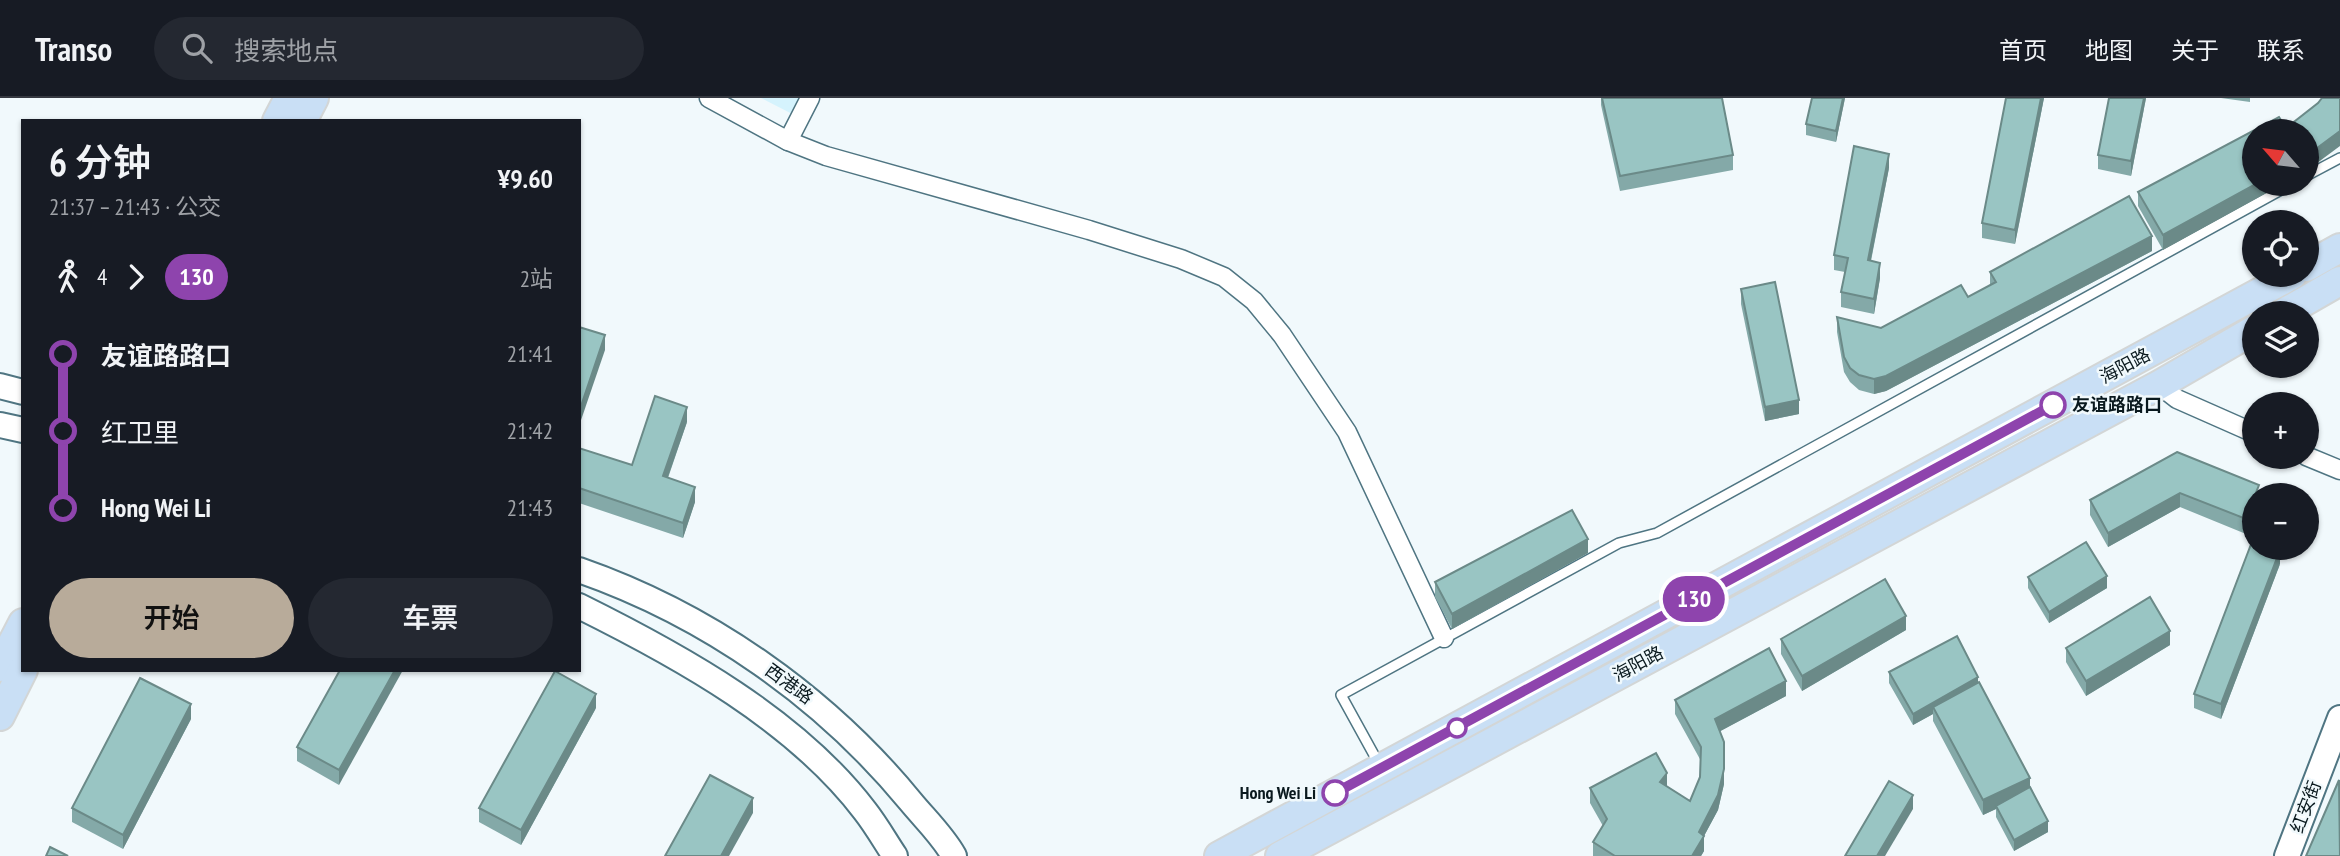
<!DOCTYPE html>
<html lang="zh">
<head>
<meta charset="utf-8">
<style>
	:root { --surface:#171b24; --page:#242831; --text:#f1f3f6; --muted:#9ea1a6; --line:#363941; --accent:#b8ab9a }
	body { margin:0; font-family:"PT Sans Narrow","Noto Sans SC",sans-serif; background:var(--page); color:var(--text); height:100vh; display:flex; flex-direction:column; font-size:26px; white-space:nowrap }
	* { box-sizing:border-box; margin:0 }
	p { font-size:23px; color:var(--muted) }
	.icon { flex:none; width:38px; height:38px; fill:none; stroke:currentColor; stroke-width:2; stroke-linecap:round; stroke-linejoin:round }
	.map { position:relative; flex:1; overflow:hidden }
	.panel { position:absolute; left:21px; top:21px; width:560px; height:553px; display:flex; flex-direction:column; background:var(--surface); border-radius:0px; box-shadow:0 2px 5px #0004 }
	.panel>* { flex:none }
	.badge { padding:0 14px; border-radius:23px; font-size:24px; line-height:46px }
	.needle { width:46px; rotate:298deg }
	.buttons { position:absolute; left:2242px; top:21px; display:grid; gap:14px }
	.buttons a { display:grid; place-items:center; width:77px; height:77px; border-radius:50%; background:var(--surface); box-shadow:0 2px 5px #0004; font-size:35px }
	.map>.badge { position:absolute; translate:-50% -50%; box-shadow:0 0 0 4px #fff }
	.legs { display:flex; align-items:center; gap:10px; height:77px; padding:0 28px; font-size:23px }
	.legs p { margin-inline-start:auto }
	.headline { display:flex; align-items:center; justify-content:space-between; height:119px; padding:0 28px }
	h1 { font-size:38px; font-weight:600; line-height:52px }
	.action { display:flex; gap:14px; margin-top:auto; padding:14px 28px }
	.action a { flex:1; height:80px; border-radius:42px; background:var(--accent); color:#111; font-size:28px; font-weight:600; line-height:80px; text-align:center }
	.action a+a { background:var(--page); color:var(--text) }
	ul { padding:0 28px; list-style:none }
	li { display:flex; align-items:center; gap:24px; height:77px; font-size:26px }
	li i { display:grid; place-items:center; width:10px; height:100%; margin:0 9px; background:currentColor }
	li i::after { content:''; width:18px; height:18px; margin:-9px; border:5px solid; border-radius:50%; background:var(--surface) }
	li p { margin-inline-start:auto }
	li:first-child i { background:linear-gradient(#0000 50%,currentColor 0) }
	li:last-child i { background:linear-gradient(currentColor 50%,#0000 0) }
	header { display:flex; align-items:center; gap:42px; box-sizing:border-box; height:98px; padding:0 35px; background:var(--surface); border-bottom:2px solid var(--line) }
	header strong { font-size:33px }
	nav { display:flex; gap:38px; margin-inline-start:auto; font-size:24px }
	.search { width:490px; height:63px; background:var(--page); display:flex; align-items:center; gap:18px; box-sizing:border-box; padding:0 24px; border-radius:38px; color:var(--muted); font-size:26px }
	.map>svg:first-child { display:block }
	.built { fill:#d5f3fd }
	.lines { fill:none; stroke-linecap:round; stroke-linejoin:round }
	.lane-casing { stroke:#4f7582; stroke-width:12 }
	.street-casing { stroke:#4f7582; stroke-width:21 }
	.secondary-casing { stroke:#4f7582; stroke-width:28 }
	.primary-casing { stroke:#d3d6d6; stroke-width:32 }
	.lane { stroke:#fff; stroke-width:9 }
	.street { stroke:#fff; stroke-width:18 }
	.secondary { stroke:#fff; stroke-width:24 }
	.primary { stroke:#c9dff5; stroke-width:28 }
	.wall { fill:#84a9a8 }
	.shaded-wall { fill:#6b8a88 }
	.building { fill:#99c5c3; stroke:#6b8a88; stroke-width:2 }
	.line-1-casing { stroke:#fff; stroke-width:16 }
	.line-1 { stroke:#8e44ad; stroke-width:10 }
	.stop-1-dot { fill:#fff; stroke:#8e44ad; stroke-width:3.5 }
	.labels { text-anchor:middle; stroke-width:5; stroke-linejoin:round; paint-order:stroke }
	.street-label { font-size:18px; fill:#0a191e; stroke:#f1f9fc }
	.stop-label { font-size:18px; font-weight:bold; fill:#0a191e; stroke:#f1f9fc; text-anchor:start }
</style>
</head>
<body>
<header>
<strong>Transo</strong>
<div class="search"><svg class="icon" aria-label="search" viewBox="0 0 24 24"><circle cx="10" cy="10" r="6"/><path d="M15 15l6 6"/></svg>搜索地点</div>
<nav><a>首页</a><a>地图</a><a>关于</a><a>联系</a></nav>
</header>
<div class="map">
<svg width="2340" height="758" viewBox="0 0 2340 758">
	<rect width="100%" height="100%" fill="#f1f9fc"/>
	<polygon class="built" points="761,0 813,0 802,21"/>
	<g class="lines">
		<defs>
			<g id="lane">
				<polyline points="2306,78 2340,60"/>
				<polyline points="1379,666 1341,597 1619,445 1657,435 2292,86"/>
			</g>
			<g id="street">
				<polyline points="709,0 788,43 826,58 1089,132 1181,161 1224,179 1254,203 1282,237 1347,334 1444,540"/>
				<polyline points="788,43 810,0"/>
				<polyline points="2159,287 2177,301 2254,335"/>
				<polyline points="2306,358 2340,372"/>
			</g>
			<g id="secondary">
				<polyline points="0,288 23,294"/>
				<polyline points="0,327 23,332"/>
				<path d="M579 472C708 517 825 599 911 704 925 721 943 738 954 758"/>
				<path d="M579 508C680 558 796 622 865 713 876 727 885 743 895 758"/>
				<polyline points="2287,758 2340,620"/>
			</g>
			<g id="primary">
				<polyline points="277,23 289,0"/>
				<polyline points="302,23 314,0"/>
				<polyline points="2306,169 2340,150"/>
				<polyline points="2284,215 2340,183"/>
				<polyline points="0,569 23,525"/>
				<polyline points="0,618 23,572"/>
				<polyline points="1219,758 2292,177"/>
				<polyline points="1280,758 2159,287 2254,232"/>
			</g>
		</defs>
		<use href="#lane" class="lane-casing"/>
		<use href="#street" class="street-casing"/>
		<use href="#secondary" class="secondary-casing"/>
		<use href="#primary" class="primary-casing"/>
		<use href="#lane" class="lane"/>
		<use href="#street" class="street"/>
		<use href="#secondary" class="secondary"/>
		<use href="#primary" class="primary"/>
	</g>
	<g class="wall">
		<polygon points="1601,0 1722,0 1733,57 1733,72 1620,93 1601,7"/>
		<polygon points="1812,0 1845,0 1836,44 1806,37 1806,26"/>
		<polygon points="2006,0 2044,0 2015,146 1982,140 1982,125"/>
		<polygon points="2109,0 2146,0 2131,78 2098,71 2098,57"/>
		<polygon points="2221,0 2250,0 2250,4"/>
		<polygon points="2318,5 2309,71 2306,67 2306,33 2290,33 2290,27"/>
		<polygon points="2279,19 2163,152 2138,108 2138,94"/>
		<polygon points="1889,70 1871,163 1880,180 1874,216 1841,209 1841,194 1845,174 1834,172 1834,157"/>
		<polygon points="2152,153 1886,293 1874,296 1859,292 1850,284 1844,274 1837,234 1837,219 1881,230 1968,199 1990,187 1990,174"/>
		<polygon points="1741,191 1799,316 1765,323 1741,206"/>
		<polygon points="687,324 668,380 695,404 683,440 579,405 579,350 632,367"/>
		<polygon points="2177,354 2259,397 2254,397 2254,416 2246,436 2180,409 2108,449 2090,417 2090,402"/>
		<polygon points="1588,455 1452,531 1435,499 1435,484"/>
		<polygon points="2280,466 2221,621 2194,610 2194,596"/>
		<polygon points="2028,479 2107,490 2049,525 2028,490"/>
		<polygon points="1906,532 1802,593 1781,556 1781,541"/>
		<polygon points="2170,547 2086,598 2066,564 2066,550"/>
		<polygon points="340,572 339,687 297,663 297,649"/>
		<polygon points="1889,574 1978,584 2030,689 2048,734 2014,753 1996,719 1996,711 1983,717 1933,623 1933,616 1913,627 1889,585"/>
		<polygon points="1786,598 1720,633 1724,686 1718,712 1704,738 1704,753 1701,758 1593,758 1593,744 1603,728 1590,705 1590,690 1667,688 1690,703 1700,679 1701,663 1675,616 1675,602"/>
		<polygon points="596,610 521,747 479,724 479,710"/>
		<polygon points="191,621 123,751 72,724 72,710"/>
	</g>
	<g class="shaded-wall">
		<polygon points="1843,0 1845,0 1836,44 1836,33"/>
		<polygon points="2041,0 2044,0 2015,146 2015,132"/>
		<polygon points="2144,0 2146,0 2131,78 2131,63"/>
		<polygon points="2340,33 2340,48 2309,71 2309,56"/>
		<polygon points="1889,56 1889,70 1868,176 1868,162"/>
		<polygon points="2256,86 2283,86 2163,152 2163,137"/>
		<polygon points="2152,138 2152,153 1886,293 1874,296 1874,281"/>
		<polygon points="1880,165 1880,180 1874,216 1874,201"/>
		<polygon points="605,237 605,252 579,328 579,314"/>
		<polygon points="1799,302 1799,316 1765,323 1765,309"/>
		<polygon points="687,309 687,324 663,393 663,378"/>
		<polygon points="695,389 695,404 683,440 683,425"/>
		<polygon points="2180,395 2180,409 2108,449 2108,435"/>
		<polygon points="2254,401 2254,416 2246,436 2246,421"/>
		<polygon points="1588,441 1588,455 1452,531 1452,516"/>
		<polygon points="2280,452 2280,466 2221,621 2221,606"/>
		<polygon points="2107,478 2107,490 2049,525 2049,514"/>
		<polygon points="1906,518 1906,532 1802,593 1802,578"/>
		<polygon points="2170,533 2170,547 2086,598 2086,583"/>
		<polygon points="395,572 403,572 339,687 339,672"/>
		<polygon points="1978,579 1978,590 1933,609 1933,616 1913,627 1913,616"/>
		<polygon points="1786,583 1786,598 1715,636 1715,621"/>
		<polygon points="596,596 596,610 521,747 521,732"/>
		<polygon points="191,606 191,621 123,751 123,737"/>
		<polygon points="1724,644 1724,686 1718,712 1704,738 1704,753 1701,758 1692,758"/>
		<polygon points="1667,675 1667,689 1660,684"/>
		<polygon points="2030,680 2030,694 1996,708 1996,711 1983,717 1983,702"/>
		<polygon points="1913,697 1913,711 1885,758 1877,758"/>
		<polygon points="753,700 753,715 729,758 721,758"/>
		<polygon points="2048,723 2048,734 2014,753 2014,742"/>
	</g>
	<g class="building">
		<polygon points="1602,0 1722,0 1733,57 1620,78"/>
		<polygon points="1812,0 1843,0 1836,33 1806,26"/>
		<polygon points="2006,0 2041,0 2015,132 1982,125"/>
		<polygon points="2109,0 2144,0 2131,63 2098,57"/>
		<polygon points="2322,0 2340,0 2340,33 2309,56 2306,52 2306,33 2294,33 2290,27 2318,5"/>
		<polygon points="2279,19 2288,33 2254,33 2254,86 2256,86 2163,137 2138,94"/>
		<polygon points="1854,48 1889,56 1868,162 1880,165 1874,201 1841,194 1848,160 1834,157"/>
		<polygon points="2129,98 2152,138 1886,278 1874,281 1859,277 1850,270 1844,259 1837,219 1881,230 1961,187 1968,199 1996,184 1990,174"/>
		<polygon points="1775,184 1799,302 1765,309 1741,191"/>
		<polygon points="579,229 605,237 579,314"/>
		<polygon points="655,298 687,309 663,378 695,389 683,425 579,390 579,350 632,367"/>
		<polygon points="2177,354 2259,387 2255,397 2254,397 2254,401 2246,421 2180,395 2108,435 2090,402"/>
		<polygon points="1572,412 1588,441 1452,516 1435,484"/>
		<polygon points="2253,441 2254,450 2276,450 2280,452 2221,606 2194,596"/>
		<polygon points="2086,444 2107,478 2049,514 2028,479"/>
		<polygon points="1885,481 1906,518 1802,578 1781,541"/>
		<polygon points="2150,499 2170,533 2086,583 2066,550"/>
		<polygon points="1957,538 1978,579 1913,616 1889,574"/>
		<polygon points="1769,550 1786,583 1715,621 1724,644 1724,671 1718,697 1699,734 1704,738 1692,758 1615,758 1593,744 1607,721 1590,690 1656,655 1667,675 1660,684 1690,703 1700,679 1701,649 1675,602"/>
		<polygon points="340,572 395,572 339,672 297,649"/>
		<polygon points="555,573 596,596 521,732 479,710"/>
		<polygon points="140,580 191,606 123,737 72,710"/>
		<polygon points="1979,584 2030,680 1983,702 1933,609"/>
		<polygon points="710,677 753,700 721,758 665,758"/>
		<polygon points="2339,682 2340,758 2306,758"/>
		<polygon points="1889,683 1913,697 1877,758 1845,758"/>
		<polygon points="2030,689 2048,723 2014,742 1996,708"/>
		<polygon points="50,749 68,758 46,758"/>
	</g>
	<g class="lines">
		<defs>
			<polyline id="line-1" points="1335,695 2053,307"/>
		</defs>
		<use href="#line-1" class="line-1-casing"/>
		<use href="#line-1" class="line-1"/>
	</g>
	<g class="stop-1-dot">
		<circle cx="2053" cy="307" r="12"/>
		<circle cx="1457" cy="630" r="9"/>
		<circle cx="1335" cy="695" r="12"/>
	</g>
	<g class="labels">
		<g class="street-label">
			<text transform="translate(2125 268) rotate(-28)" y="6">海阳路</text>
			<text transform="translate(1638 566) rotate(-28)" y="6">海阳路</text>
			<text transform="translate(789 586) rotate(36)" y="6">西港路</text>
			<text transform="translate(2306 709) rotate(-69)" y="6">红安街</text>
		</g>
		<g class="stop-label">
			<text x="2072" y="313">友谊路路口</text>
			<text x="1316" y="701" text-anchor="end">Hong Wei Li</text>
		</g>
	</g>
</svg>
<div class="buttons">
<a><svg class="needle" viewBox="-14 -14 28 28"><path d="M0-13l5 13h-10z" fill="#e53935"/><path d="M0 13l5-13h-10z" fill="#9ea1a6"/></svg></a>
<a><svg class="icon" aria-label="locate" viewBox="0 0 24 24"><circle cx="12" cy="12" r="6"/><path d="M12 2v4M12 18v4M2 12h4M18 12h4"/></svg></a>
<a><svg class="icon" aria-label="layers" viewBox="0 0 24 24"><path d="M12 4l9 5-9 5-9-5zM3 14l9 5 9-5"/></svg></a>
<a>+</a>
<a>−</a>
</div>
<b class="badge" style="left:1694px;top:501px;background:#8e44ad;color:#fff">130</b>
<section class="panel">
<div class="headline"><div><h1>6 分钟</h1><p>21:37 – 21:43 · 公交</p></div><b>¥9.60</b></div>
<div class="legs"><svg class="icon" aria-label="walk" viewBox="0 0 24 24"><circle cx="13" cy="4" r="2"/><path d="M13 8l-2 6 4 7M11 14l-3 7M7 12l3-4h3l4 4"/></svg>4<svg class="icon" aria-label="forward" viewBox="0 0 24 24"><path d="M9 5l7 7-7 7"/></svg><b class="badge" style="background:#8e44ad;color:#fff">130</b><p>2站</p></div>
<ul>
<li><i style="color:#8e44ad"></i><b>友谊路路口</b><p>21:41</p></li>
<li><i style="color:#8e44ad"></i><span>红卫里</span><p>21:42</p></li>
<li><i style="color:#8e44ad"></i><b>Hong Wei Li</b><p>21:43</p></li>
</ul>
<div class="action"><a>开始</a><a>车票</a></div>
</section>
</div>
</body>
</html>
